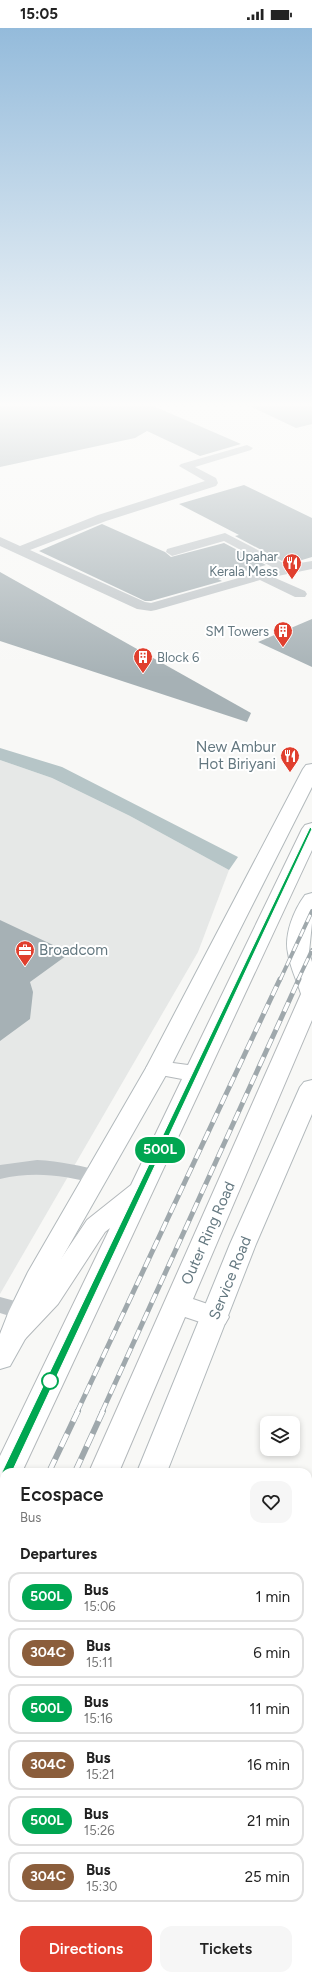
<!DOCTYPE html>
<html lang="en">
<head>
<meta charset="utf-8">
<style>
	:root { --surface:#fff; --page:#f6f6f6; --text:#222; --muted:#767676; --line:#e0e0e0; --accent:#e03f2e }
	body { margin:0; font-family:Figtree,sans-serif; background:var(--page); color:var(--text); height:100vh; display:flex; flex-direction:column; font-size:15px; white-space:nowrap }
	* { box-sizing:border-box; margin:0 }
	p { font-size:13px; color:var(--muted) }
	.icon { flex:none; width:22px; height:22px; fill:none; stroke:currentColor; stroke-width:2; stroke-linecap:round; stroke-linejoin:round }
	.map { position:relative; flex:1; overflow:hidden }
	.drawer { position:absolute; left:0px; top:1440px; width:312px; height:512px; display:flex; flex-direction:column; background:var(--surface); border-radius:12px 12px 0 0; box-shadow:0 2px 6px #0003 }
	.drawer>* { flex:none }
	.badge { padding:0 8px; border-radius:13px; font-size:14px; line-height:26px }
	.controls { position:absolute; left:260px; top:1388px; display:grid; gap:8px }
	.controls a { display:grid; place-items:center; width:40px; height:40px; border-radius:8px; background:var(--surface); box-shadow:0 2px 6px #0003; font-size:20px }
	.map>.badge { position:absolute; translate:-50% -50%; box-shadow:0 0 0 2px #fff }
	h2 { padding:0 20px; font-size:15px; line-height:36px }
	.round { display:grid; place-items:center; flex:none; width:42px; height:42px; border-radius:12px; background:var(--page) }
	.head { display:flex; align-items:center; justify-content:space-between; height:68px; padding:0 20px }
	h1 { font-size:19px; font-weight:600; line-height:30px }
	.action { display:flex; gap:8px; margin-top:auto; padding:8px 20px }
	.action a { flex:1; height:46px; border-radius:12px; background:var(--accent); color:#fff; font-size:16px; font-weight:600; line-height:46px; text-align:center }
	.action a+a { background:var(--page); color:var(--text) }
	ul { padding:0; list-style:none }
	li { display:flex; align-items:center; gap:12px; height:50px; margin:0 8px 6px; padding:0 12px; border:2px solid var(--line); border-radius:12px }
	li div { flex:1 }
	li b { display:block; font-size:15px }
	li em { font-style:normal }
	li .badge { min-width:44px; font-weight:700; text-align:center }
	.status { display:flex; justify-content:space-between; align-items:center; height:28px; padding:0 20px; background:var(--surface); direction:ltr }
	.status svg { height:11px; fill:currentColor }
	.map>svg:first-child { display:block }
	.built { fill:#e6e8e7 }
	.water { fill:#b6c5c7 }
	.building { fill:#a6b1b5 }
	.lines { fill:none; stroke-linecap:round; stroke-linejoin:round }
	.secondary-casing { stroke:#b2b9bc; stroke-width:2 }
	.highway-casing { stroke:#b3b8bb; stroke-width:2 }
	.street { fill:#bfc5c8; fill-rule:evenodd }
	.secondary { fill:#fff; fill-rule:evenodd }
	.highway { fill:#fff; fill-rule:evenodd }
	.rail-far2-casing { stroke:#9fa8ac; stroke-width:4 }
	.rail-far1-casing { stroke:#9fa8ac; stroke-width:5 }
	.rail-casing { stroke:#9fa8ac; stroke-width:6 }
	.rail-far2 { stroke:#fff; stroke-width:2.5; stroke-dasharray:8; stroke-linecap:butt }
	.rail-far1 { stroke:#fff; stroke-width:3.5; stroke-dasharray:10; stroke-linecap:butt }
	.rail { stroke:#fff; stroke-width:4.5; stroke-dasharray:14; stroke-linecap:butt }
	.line { fill:#00a651; stroke:#fff }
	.stop-dot { fill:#fff; stroke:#00a651; stroke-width:2 }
	.labels { text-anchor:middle; stroke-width:4; stroke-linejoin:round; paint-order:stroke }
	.far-poi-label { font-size:13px; fill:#647880; stroke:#fff; text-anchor:end }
	.poi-label { font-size:15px; fill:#647880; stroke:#fff; text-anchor:end }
	.street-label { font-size:15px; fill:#647880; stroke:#fff }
</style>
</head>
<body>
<div class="status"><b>15:05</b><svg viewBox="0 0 49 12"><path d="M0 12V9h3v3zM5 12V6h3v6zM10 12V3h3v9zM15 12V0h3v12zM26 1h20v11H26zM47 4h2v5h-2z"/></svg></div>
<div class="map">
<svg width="312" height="1952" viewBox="0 0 312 1952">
	<rect width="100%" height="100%" fill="#f8f8f6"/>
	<polygon class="built" points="0,732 52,750 130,788 229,842 198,924 0,1266"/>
	<polygon class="water" points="0,720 62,739 238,829 229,842 130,788 52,750 0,732"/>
	<g class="building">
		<polygon points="0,377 151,377 241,416 200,428 147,403 135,410 0,439"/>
		<polygon points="248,377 312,377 312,396 296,400"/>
		<polygon points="244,457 312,490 312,529 292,535 286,532 282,533 235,508 239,507 179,476"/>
		<polygon points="102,496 165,524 171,529 224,515 266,537 218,551 222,553 151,573 145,573 39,523"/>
		<polygon points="0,544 251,685 247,694 0,613"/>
		<polygon points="312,591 312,639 258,614"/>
		<polygon points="0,892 70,925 30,954 33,964 30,991 0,1013"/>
	</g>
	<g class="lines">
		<defs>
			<g id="secondary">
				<polygon points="312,736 312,759 170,1040 54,1244 35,1283 29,1304 10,1338 0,1341 0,1306 9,1283 28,1244 146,1040 303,741 306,737"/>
				<path d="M312 865V895L309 924 312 934V973L304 971 301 966C297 953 290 939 288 925 284 906 294 882 305 867Z"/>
				<polygon points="312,1052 312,1086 256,1216 167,1444 137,1444 230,1216 300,1059 304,1054"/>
				<rect x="308" y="1554" width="4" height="55"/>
				<polygon points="4,1796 4,1839 0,1840 0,1797"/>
			</g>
			<g id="highway">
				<polygon points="312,795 312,822 22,1444 4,1444 4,1455 0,1454 0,1428 110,1200 105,1204 58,1276 25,1311 15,1314 5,1311 1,1304 5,1297 40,1262 87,1192 131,1157 182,1051 150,1045 146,1040 150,1035 158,1033 188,1037 302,801 305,797"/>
				<polygon points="312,959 312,992 193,1271 225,1282 229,1289 225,1296 215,1299 185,1289 119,1444 89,1444 301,966 304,961"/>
				<polygon points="4,1637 4,1673 0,1675 0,1639"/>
			</g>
		</defs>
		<use href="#secondary" class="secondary-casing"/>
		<use href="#highway" class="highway-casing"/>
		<g class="street">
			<polygon points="247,417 253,420 251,422 195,439 216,450 218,455 216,458 106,493 30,522 145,574 151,575 274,540 224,513 172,528 166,524 167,521 225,505 287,537 312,533 312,541 273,549 305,563 307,566 305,569 295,569 260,552 156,582 151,583 137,581 0,518 0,509 20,518 98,487 205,453 179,438 181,436"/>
			<path d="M37 1132C60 1133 82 1138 105 1144L108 1149 105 1154 97 1156C64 1147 33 1143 0 1151V1137Z"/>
			<polygon points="0,1269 30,1277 34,1283 30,1289 22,1292 0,1285"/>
		</g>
		<use href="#secondary" class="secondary"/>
		<use href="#highway" class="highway"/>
		<defs>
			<g id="rail-far2">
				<polyline points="280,952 312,883"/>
				<polyline points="298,952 312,922"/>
			</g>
			<g id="rail-far1">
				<polyline points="77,1384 280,951"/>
				<polyline points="102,1384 299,951"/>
			</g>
			<g id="rail">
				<polyline points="49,1444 78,1383"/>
				<polyline points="75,1444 103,1383"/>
				<polyline points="0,1550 4,1541"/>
				<polyline points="0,1608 4,1599"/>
			</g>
		</defs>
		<use href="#rail-far2" class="rail-far2-casing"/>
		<use href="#rail-far1" class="rail-far1-casing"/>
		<use href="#rail" class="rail-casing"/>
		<use href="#rail-far2" class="rail-far2"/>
		<use href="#rail-far1" class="rail-far1"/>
		<use href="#rail" class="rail"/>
	</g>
	<linearGradient id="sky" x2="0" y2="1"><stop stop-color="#94bbdb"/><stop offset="0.58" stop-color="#fcfcfb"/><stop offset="1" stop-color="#fcfcfb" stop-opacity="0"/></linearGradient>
	<rect width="312" height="650" fill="url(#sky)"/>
	<polygon class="line" points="310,799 312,801 12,1444 11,1447 3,1447 2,1444"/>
	<defs>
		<symbol id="restaurant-pin" viewBox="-11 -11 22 30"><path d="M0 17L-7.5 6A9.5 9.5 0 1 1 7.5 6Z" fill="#e03f2e" stroke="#fff"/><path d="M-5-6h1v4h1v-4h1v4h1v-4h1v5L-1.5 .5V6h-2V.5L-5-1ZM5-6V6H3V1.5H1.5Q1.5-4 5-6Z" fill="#fff"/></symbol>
		<symbol id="building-pin" viewBox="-11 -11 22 30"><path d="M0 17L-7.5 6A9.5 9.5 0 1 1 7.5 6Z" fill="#e03f2e" stroke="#fff"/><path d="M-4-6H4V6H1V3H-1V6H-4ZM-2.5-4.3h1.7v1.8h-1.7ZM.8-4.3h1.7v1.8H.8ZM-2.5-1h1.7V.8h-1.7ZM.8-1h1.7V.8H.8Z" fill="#fff"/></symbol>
		<symbol id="office-pin" viewBox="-11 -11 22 30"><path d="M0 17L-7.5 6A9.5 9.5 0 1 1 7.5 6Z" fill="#e03f2e" stroke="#fff"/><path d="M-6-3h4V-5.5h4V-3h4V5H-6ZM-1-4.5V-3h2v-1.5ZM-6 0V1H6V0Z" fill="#fff"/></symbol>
	</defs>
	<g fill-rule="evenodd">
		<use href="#restaurant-pin" x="281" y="524" width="22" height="30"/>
		<use href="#building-pin" x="272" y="592" width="22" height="30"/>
		<use href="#building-pin" x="132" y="618" width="22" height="30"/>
		<use href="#restaurant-pin" x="279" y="717" width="22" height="30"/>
		<use href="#office-pin" x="14" y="911" width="22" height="30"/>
	</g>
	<circle class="stop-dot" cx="50" cy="1353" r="8"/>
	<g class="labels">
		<g class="far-poi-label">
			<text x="278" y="533">Upahar<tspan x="278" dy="15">Kerala Mess</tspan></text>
			<text x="269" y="608">SM Towers</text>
			<text x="157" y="634" text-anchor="start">Block 6</text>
		</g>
		<g class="poi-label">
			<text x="276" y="724">New Ambur<tspan x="276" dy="17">Hot Biriyani</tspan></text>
			<text x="39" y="927" text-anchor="start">Broadcom</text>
		</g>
		<g class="street-label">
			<text transform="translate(208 1205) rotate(-66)" y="5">Outer Ring Road</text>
			<text transform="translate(230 1250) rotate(-68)" y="5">Service Road</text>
		</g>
	</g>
</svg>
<div class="controls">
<a><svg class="icon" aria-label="layers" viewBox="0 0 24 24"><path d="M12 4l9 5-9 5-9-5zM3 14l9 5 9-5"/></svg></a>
</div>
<b class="badge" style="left:160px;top:1122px;background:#00a651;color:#fff">500L</b>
<section class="drawer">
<div class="head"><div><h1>Ecospace</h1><p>Bus</p></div><a class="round"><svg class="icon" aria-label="heart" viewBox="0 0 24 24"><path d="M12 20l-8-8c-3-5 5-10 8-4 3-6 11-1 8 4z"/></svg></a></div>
<h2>Departures</h2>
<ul>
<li><span class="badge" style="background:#00a651;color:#fff">500L</span><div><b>Bus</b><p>15:06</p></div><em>1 min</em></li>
<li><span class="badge" style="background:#8b5e3c;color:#fff">304C</span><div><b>Bus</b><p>15:11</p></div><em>6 min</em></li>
<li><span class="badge" style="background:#00a651;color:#fff">500L</span><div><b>Bus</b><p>15:16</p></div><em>11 min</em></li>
<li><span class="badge" style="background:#8b5e3c;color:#fff">304C</span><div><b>Bus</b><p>15:21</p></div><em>16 min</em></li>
<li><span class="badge" style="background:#00a651;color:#fff">500L</span><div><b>Bus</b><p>15:26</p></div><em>21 min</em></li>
<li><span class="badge" style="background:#8b5e3c;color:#fff">304C</span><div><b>Bus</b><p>15:30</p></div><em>25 min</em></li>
</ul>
<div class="action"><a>Directions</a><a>Tickets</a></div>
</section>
</div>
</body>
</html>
